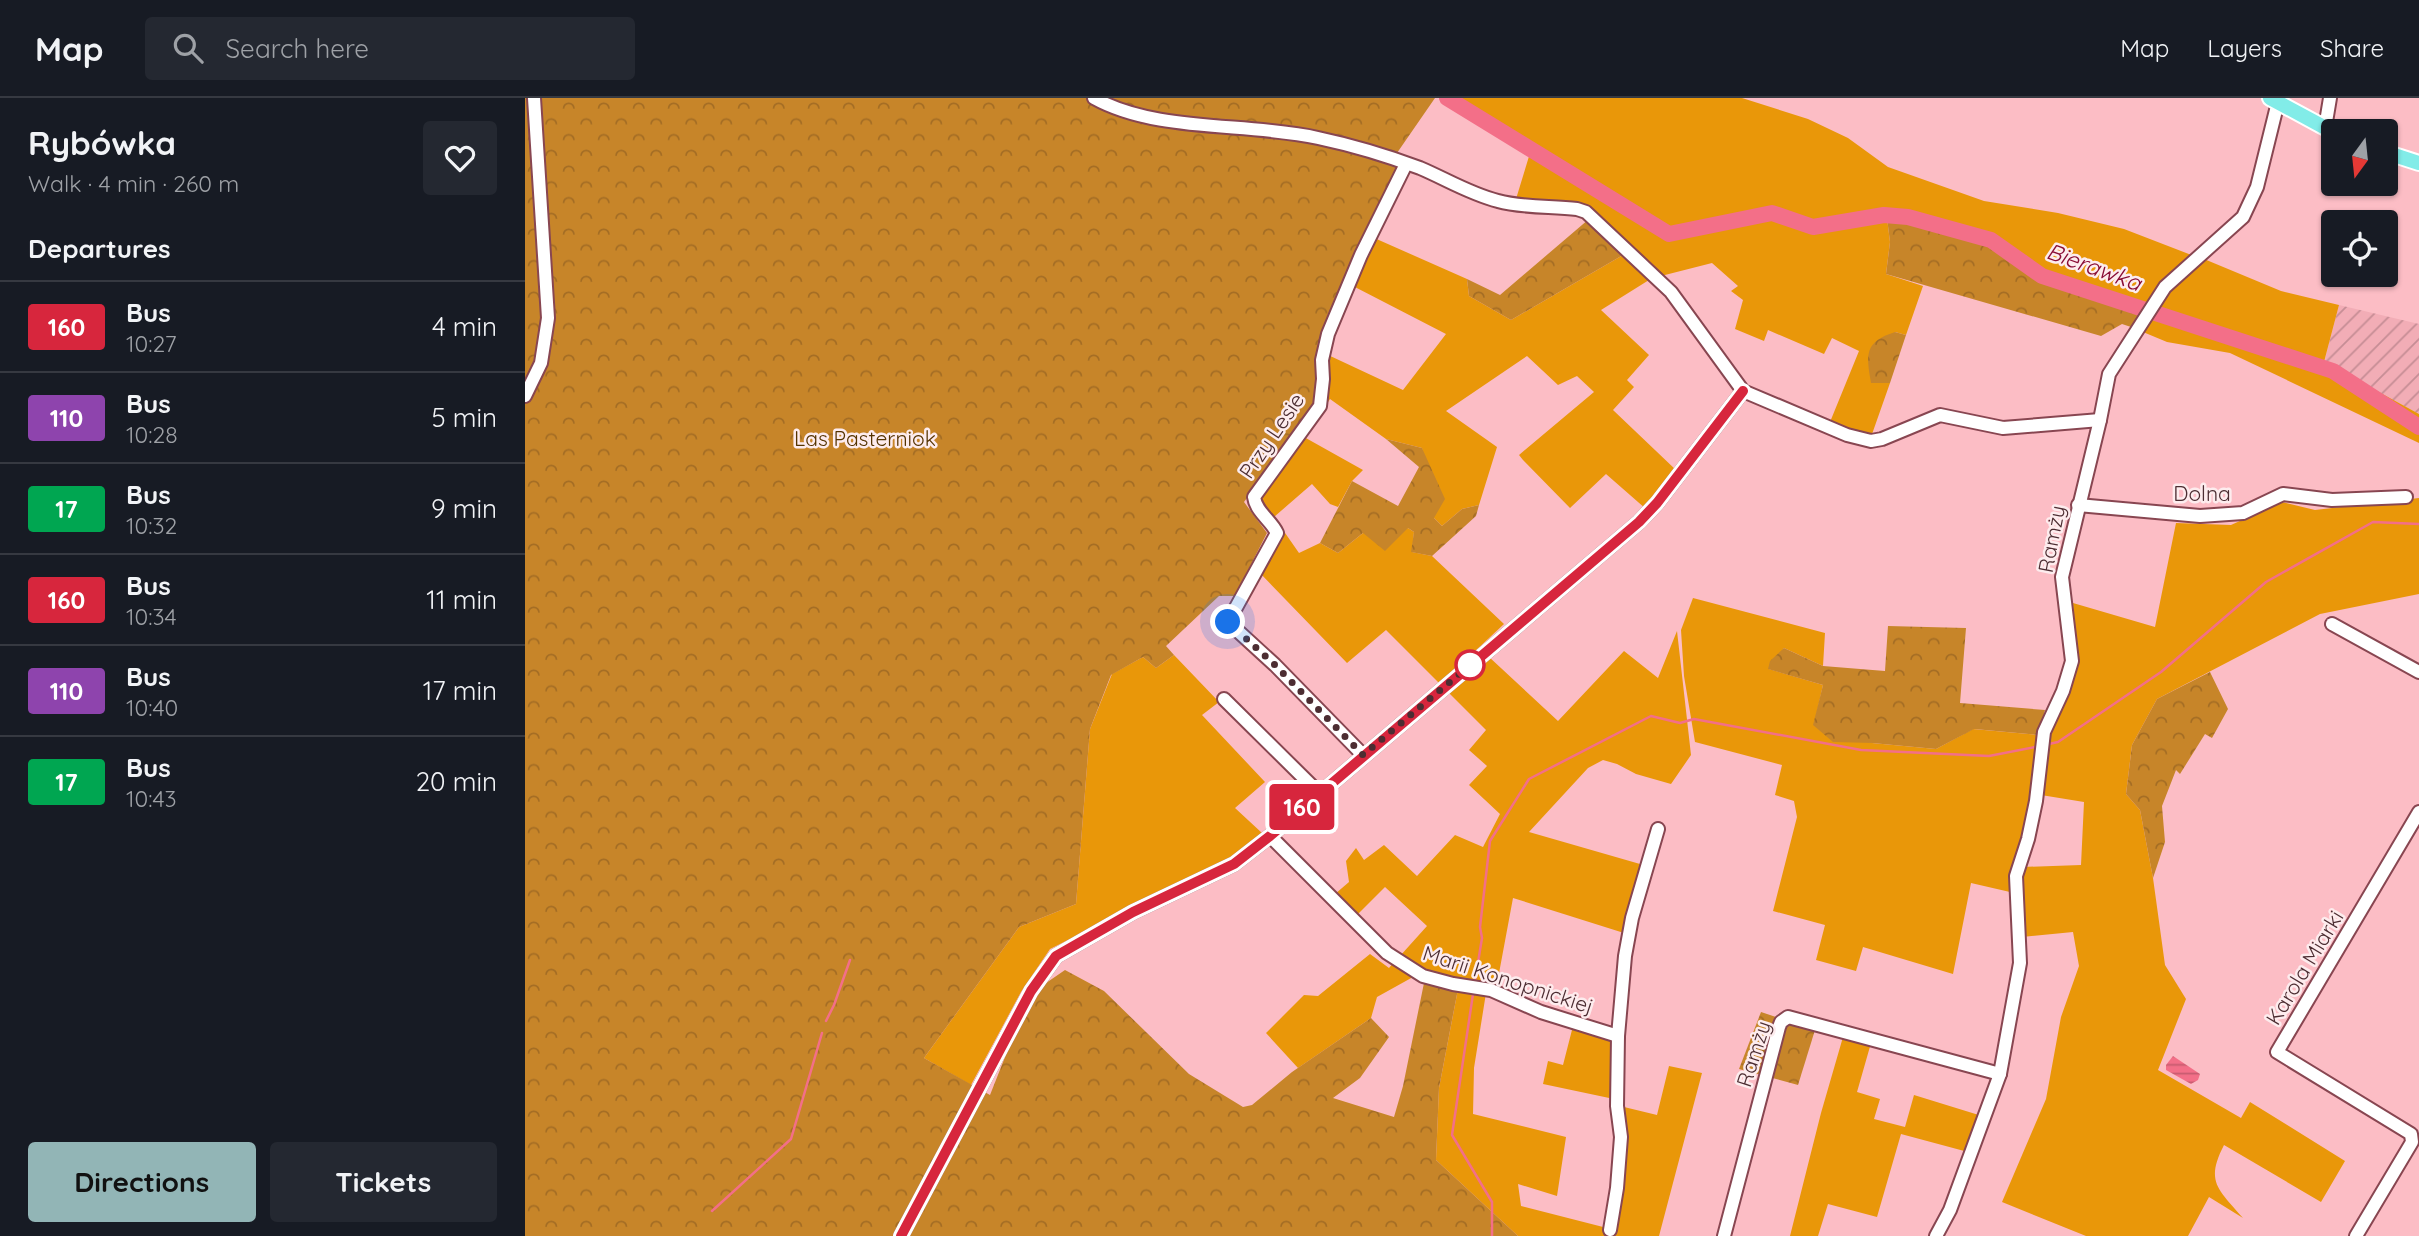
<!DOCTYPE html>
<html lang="en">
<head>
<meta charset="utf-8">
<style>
	:root { --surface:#171b24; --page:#242831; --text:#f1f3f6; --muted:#9ea1a6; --line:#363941; --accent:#92b5b6 }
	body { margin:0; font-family:Quicksand,sans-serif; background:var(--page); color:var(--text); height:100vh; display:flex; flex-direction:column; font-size:26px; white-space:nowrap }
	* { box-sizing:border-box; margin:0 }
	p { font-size:23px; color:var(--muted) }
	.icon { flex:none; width:38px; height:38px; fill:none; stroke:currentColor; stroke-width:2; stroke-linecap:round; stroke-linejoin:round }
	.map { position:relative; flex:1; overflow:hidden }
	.sheet { display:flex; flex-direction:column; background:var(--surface); width:525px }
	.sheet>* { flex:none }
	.badge { padding:0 14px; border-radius:5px; font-size:24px; line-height:46px }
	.needle { width:46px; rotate:195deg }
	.buttons { position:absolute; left:1796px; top:21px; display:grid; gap:14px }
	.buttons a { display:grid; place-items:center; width:77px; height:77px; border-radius:7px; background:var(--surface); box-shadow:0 2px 5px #0004; font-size:35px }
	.you { position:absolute; width:35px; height:35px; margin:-18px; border:5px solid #fff; border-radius:50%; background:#1a73e8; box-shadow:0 0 0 10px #1a73e833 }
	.map>.badge { position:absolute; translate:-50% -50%; box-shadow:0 0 0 4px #fff }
	h2 { padding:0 28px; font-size:26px; line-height:63px }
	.round { display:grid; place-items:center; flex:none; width:74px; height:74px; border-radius:7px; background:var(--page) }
	.overview { display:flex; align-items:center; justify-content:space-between; height:119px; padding:0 28px }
	h1 { font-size:33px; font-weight:800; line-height:52px }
	.primary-button { display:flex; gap:14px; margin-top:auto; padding:14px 28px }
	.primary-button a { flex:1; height:80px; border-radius:7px; background:var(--accent); color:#111; font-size:28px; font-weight:800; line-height:80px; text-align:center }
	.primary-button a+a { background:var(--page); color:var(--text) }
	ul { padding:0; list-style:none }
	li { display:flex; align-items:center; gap:21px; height:91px; padding:0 28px; border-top:2px solid var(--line) }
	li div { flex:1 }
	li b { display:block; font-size:26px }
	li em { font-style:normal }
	li .badge { min-width:77px; font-weight:700; text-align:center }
	header { display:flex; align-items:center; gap:42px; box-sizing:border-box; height:98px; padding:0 35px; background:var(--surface); border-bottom:2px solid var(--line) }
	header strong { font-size:33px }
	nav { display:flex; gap:38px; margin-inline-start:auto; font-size:24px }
	.search { width:490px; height:63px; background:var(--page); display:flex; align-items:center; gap:18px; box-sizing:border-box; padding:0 24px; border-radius:7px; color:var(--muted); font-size:26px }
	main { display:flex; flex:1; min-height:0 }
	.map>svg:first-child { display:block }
	.industrial { fill:url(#industrial-furrows) }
	.grass { fill:#e99709 }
	.forest { fill:url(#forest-crowns) }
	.water { fill:url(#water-rules) }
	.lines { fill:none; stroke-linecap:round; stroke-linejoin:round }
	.stream { stroke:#f36f88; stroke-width:2.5 }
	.river { stroke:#f36f88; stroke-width:16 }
	.minor-casing { stroke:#884651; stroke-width:16 }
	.major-casing { stroke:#fff; stroke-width:18 }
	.minor { stroke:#fff; stroke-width:12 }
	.major { stroke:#82ece8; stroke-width:14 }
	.line-casing { stroke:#fff; stroke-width:16 }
	.line { stroke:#d7263d; stroke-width:10 }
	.walk { stroke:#4c2d32; stroke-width:7; stroke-dasharray:0 12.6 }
	.stop-dot { fill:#fff; stroke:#d7263d; stroke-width:3.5 }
	.labels { text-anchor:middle; stroke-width:5; stroke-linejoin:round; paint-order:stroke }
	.street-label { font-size:21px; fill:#4c2d32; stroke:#fdecee }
	.park-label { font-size:21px; fill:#530; stroke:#fdecee }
	.water-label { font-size:23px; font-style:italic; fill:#890d36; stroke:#fdecee }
</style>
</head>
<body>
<header>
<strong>Map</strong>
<div class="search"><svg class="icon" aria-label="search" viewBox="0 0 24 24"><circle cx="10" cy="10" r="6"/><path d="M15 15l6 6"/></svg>Search here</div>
<nav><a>Map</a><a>Layers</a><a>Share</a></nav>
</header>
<main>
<section class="sheet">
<div class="overview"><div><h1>Rybówka</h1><p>Walk · 4 min · 260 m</p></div><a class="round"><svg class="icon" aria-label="heart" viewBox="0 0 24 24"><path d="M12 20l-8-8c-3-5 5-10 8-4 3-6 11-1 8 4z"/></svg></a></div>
<h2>Departures</h2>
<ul>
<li><span class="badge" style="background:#d7263d;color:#fff">160</span><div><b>Bus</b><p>10:27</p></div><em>4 min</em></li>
<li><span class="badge" style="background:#8e44ad;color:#fff">110</span><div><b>Bus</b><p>10:28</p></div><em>5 min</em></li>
<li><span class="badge" style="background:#00a651;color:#fff">17</span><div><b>Bus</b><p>10:32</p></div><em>9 min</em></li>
<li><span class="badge" style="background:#d7263d;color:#fff">160</span><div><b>Bus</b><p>10:34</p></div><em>11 min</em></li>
<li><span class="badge" style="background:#8e44ad;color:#fff">110</span><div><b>Bus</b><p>10:40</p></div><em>17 min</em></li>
<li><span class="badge" style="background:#00a651;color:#fff">17</span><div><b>Bus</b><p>10:43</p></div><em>20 min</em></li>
</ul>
<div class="primary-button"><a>Directions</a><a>Tickets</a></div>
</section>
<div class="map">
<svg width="1894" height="1138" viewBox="0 0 1894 1138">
	<defs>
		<pattern id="industrial-furrows" width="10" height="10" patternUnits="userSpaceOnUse" patternTransform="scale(1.75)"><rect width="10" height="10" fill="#f2adb6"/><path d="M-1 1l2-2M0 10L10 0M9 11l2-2" fill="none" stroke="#c68d95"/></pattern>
		<pattern id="forest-crowns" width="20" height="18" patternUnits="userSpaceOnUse" patternTransform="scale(1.75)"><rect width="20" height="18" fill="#c78529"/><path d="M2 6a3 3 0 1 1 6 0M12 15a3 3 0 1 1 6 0" fill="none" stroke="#a46d24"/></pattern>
		<pattern id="water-rules" width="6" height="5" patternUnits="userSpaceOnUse" patternTransform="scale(1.75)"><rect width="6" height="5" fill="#f36f88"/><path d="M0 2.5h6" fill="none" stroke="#c75c70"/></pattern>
	</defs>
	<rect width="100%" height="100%" fill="#fcbdc5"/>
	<polygon class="industrial" points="1814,207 1894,226 1894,316 1799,265"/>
	<g class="grass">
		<polygon points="922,0 1217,0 1283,21 1323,40 1363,69 1459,103 1533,115 1599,131 1669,158 1620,211 1518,177 1463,139 1384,117 1348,118 1362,120 1365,144 1361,176 1398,188 1381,237 1370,234 1346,285 1365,285 1346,339 1328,335 1305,324 1334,253 1307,240 1299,256 1243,232 1239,243 1210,231 1218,202 1206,193 1213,188 1187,165 1136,178 1065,111 991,101 1005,55 1145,140 1196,131 1181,123 1146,131"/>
		<polygon points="847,139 942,181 944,198 986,222 1098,157 1124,182 1076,212 1124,257 1102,282 1109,289 1088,312 1152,373 1121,411 1081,376 1045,410 998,362 994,357 1069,294 1052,278 1033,287 1002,258 921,313 972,349 954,407 937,411 917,428 909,420 897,350 861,341 805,301 797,313 801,256 878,292 921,236 826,187"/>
		<polygon points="1679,161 1756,193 1814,207 1799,264 1894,316 1894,345 1705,255 1642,244 1618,234 1644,193"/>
		<polygon points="779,339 838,372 827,383 813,409 805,406 787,386 749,419 734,402"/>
		<path d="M1894 400V496L1795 516 1632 601 1607 647 1601 696 1615 712 1628 780 1640 867 1661 901 1633 972 1716 1020 1725 1004 1820 1063 1796 1104 1699 1047C1680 1084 1693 1091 1718 1120L1684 1099 1663 1138H1561L1477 1104 1521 1001 1536 919 1554 868 1548 834 1497 839 1495 797 1498 769 1556 767 1559 704 1516 697 1522 638 1532 612H1537L1551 560 1548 505 1630 529 1651 425 1706 427 1757 404 1790 412Z"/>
		<polygon points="883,430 889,434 887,454 907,458 979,526 915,586 861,532 822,565 734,474 758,432 774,455 795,445 813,455 838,435"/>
		<polygon points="1168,500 1300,535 1298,568 1259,550 1244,571 1298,587 1289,627 1347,645 1411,651 1448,631 1514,637 1508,705 1485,794 1446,785 1428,876 1338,849 1331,873 1291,862 1300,827 1248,813 1272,719 1269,703 1250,697 1257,667 1170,644 1159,578 1156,532"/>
		<path d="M1152 533 1166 657 1146 686 1111 676 1092 666 1078 662 1063 670 1004 734 1115 766 1099 835 988 800 972 886C932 882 910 879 875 858L902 828 860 789 833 816 810 796 824 784 821 763 831 750 839 762 859 747 892 778 930 737 958 749 975 716 944 687 962 668 944 652 961 632 923 594 963 558 1033 623 1099 553 1133 580Z"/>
		<polygon points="649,557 694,604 677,617 740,684 710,710 737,735 706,761 525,851 496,894 446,987 399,960 494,829 551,806 565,631 587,576 618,559 631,570"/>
		<polygon points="845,856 864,870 869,864 888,879 852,899 846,920 773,970 741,935 779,897 793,898"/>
		<polygon points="933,891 961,895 949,970 948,1016 1041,1039 1032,1098 993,1086 996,1108 1082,1130 1080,1138 993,1138 911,1062 914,990"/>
		<polygon points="1048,928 1089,941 1089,1001 1018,986 1023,963 1038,967"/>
		<polygon points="1318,939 1346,945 1332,994 1355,1001 1349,1021 1380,1029 1389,997 1457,1018 1443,1054 1376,1036 1352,1119 1303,1106 1293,1138 1265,1138 1296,1015"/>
		<polygon points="1144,968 1177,975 1134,1138 1083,1138 1091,1117 1099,1009 1132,1017"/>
	</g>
	<g class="forest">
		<polygon points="0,0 910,0 872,55 871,82 827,169 792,301 719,404 742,435 710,498 694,498 641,548 649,557 631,570 618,559 586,577 565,631 551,806 494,829 399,960 465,997 505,896 540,872 579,893 664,976 718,1009 727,1007 767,974 846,920 864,939 835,980 808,1000 869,1019 878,988 899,885 933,891 914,990 911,1062 993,1138 0,1138"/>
		<polygon points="1362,120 1463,145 1515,180 1618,211 1606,229 1597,226 1576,238 1361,176 1365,144"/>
		<polygon points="1064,121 1098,157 986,222 944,198 942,181 975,197"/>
		<path d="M1370 234 1381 237 1365 285H1346C1341 256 1339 244 1370 234Z"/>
		<polygon points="861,341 897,350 920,401 909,420 917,428 937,411 954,407 951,418 907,458 886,454 889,434 883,430 860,453 838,435 813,455 795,445 827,383 873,408 894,369"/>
		<polygon points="1363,528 1441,530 1435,605 1520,612 1514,637 1449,631 1411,651 1347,645 1308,644 1288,627 1298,587 1243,571 1245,563 1259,550 1298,568 1360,573"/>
		<polygon points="1685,574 1703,611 1687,640 1680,636 1655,676 1651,672 1637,708 1640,744 1628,780 1615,712 1601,696 1607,647 1632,601"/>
		<polygon points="1236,914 1290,932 1273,987 1214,971"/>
	</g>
	<polygon class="water" points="1648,958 1675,976 1673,982 1666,986 1641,972 1641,967"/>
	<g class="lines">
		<g class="stream">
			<polyline points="1524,646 1533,644 1636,574 1741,484 1848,424 1894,426"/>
			<polyline points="950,883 957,840 955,829 965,743 1004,681 1126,618 1155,625 1169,621 1336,652 1464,658 1510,649"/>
			<polyline points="948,896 927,1037 967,1104 967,1138"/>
			<polyline points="301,923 309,907 325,862"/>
			<polyline points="187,1113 266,1041 297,935"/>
		</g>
		<polyline class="river" points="922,0 1144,136 1247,115 1288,129 1359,117 1383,119 1466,142 1517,178 1808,273 1894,329"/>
		<defs>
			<g id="minor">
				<path d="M569 0C632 35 722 24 793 40 826 47 863 58 895 70 921 81 945 96 973 103 998 110 1026 108 1052 111L1061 114 1146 194 1218 293 1322 337 1346 343 1357 341 1415 317 1478 330 1575 322"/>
				<polyline points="1800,30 1805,0"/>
				<polyline points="0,298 16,265 23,220 9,0"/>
				<polyline points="1553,407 1675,418 1718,415 1758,396 1807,402 1881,399"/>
				<polyline points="1807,526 1894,574"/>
				<polyline points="699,601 794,695"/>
				<path d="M838 657 750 567 703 524 752 435C746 422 731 414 729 399L795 308 798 281 797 262 803 236 836 157 881 66"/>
				<polyline points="745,738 862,855 898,878 928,886 966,892 1016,914 1093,938"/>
				<polyline points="1085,1132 1092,1090 1096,1039 1092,1008 1093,938 1100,858 1107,820 1133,731"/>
				<polyline points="376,1138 506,893 531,858 608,814 709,766 745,738 1114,424 1132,405 1218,293"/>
				<polyline points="1199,1138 1254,929 1256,924 1263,919 1475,976"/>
				<polyline points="1411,1138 1425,1112 1475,976 1495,865 1491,778 1503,741 1511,703 1519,634 1538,593 1547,563 1537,479 1575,322 1584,276 1640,189 1718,119 1732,89 1753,4"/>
				<polyline points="1831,1138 1887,1044 1886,1036 1752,954 1894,714"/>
			</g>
			<g id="major">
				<polyline points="1745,0 1808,34"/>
				<polyline points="1860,54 1894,65"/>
			</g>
		</defs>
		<use href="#minor" class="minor-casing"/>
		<use href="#major" class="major-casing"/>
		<use href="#minor" class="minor"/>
		<use href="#major" class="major"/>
	</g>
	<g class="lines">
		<defs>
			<polyline id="line" points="376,1138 506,893 531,858 608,814 709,766 745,738 1114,424 1132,405 1218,293"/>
		</defs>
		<use href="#line" class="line-casing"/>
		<use href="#line" class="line"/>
		<polyline class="walk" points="703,524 750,567 838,657 945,567"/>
	</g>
	<circle class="stop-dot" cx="945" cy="567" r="14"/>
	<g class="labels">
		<g class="street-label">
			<text transform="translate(747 338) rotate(-56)" y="7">Przy Lesie</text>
			<text x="1677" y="403">Dolna</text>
			<text transform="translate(1527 441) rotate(-79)" y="7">Ramży</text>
			<text transform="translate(1780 870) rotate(-59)" y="7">Karola Miarki</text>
			<text transform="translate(983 882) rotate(18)" y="7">Marii Konopnickiej</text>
			<text transform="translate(1229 956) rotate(-72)" y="7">Ramży</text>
		</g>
		<g class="park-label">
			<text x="340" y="348">Las Pasterniok</text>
		</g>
		<g class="water-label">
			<text transform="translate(1569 169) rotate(20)" y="8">Bierawka</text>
		</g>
	</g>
</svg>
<div class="buttons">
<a><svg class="needle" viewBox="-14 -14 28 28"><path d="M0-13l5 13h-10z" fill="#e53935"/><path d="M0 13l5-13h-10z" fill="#9ea1a6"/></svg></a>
<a><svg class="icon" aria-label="locate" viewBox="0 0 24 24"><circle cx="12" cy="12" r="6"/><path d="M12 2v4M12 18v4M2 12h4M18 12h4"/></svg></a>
</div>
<div class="you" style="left:703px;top:524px"></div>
<b class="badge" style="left:777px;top:709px;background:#d7263d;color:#fff">160</b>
</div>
</main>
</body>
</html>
